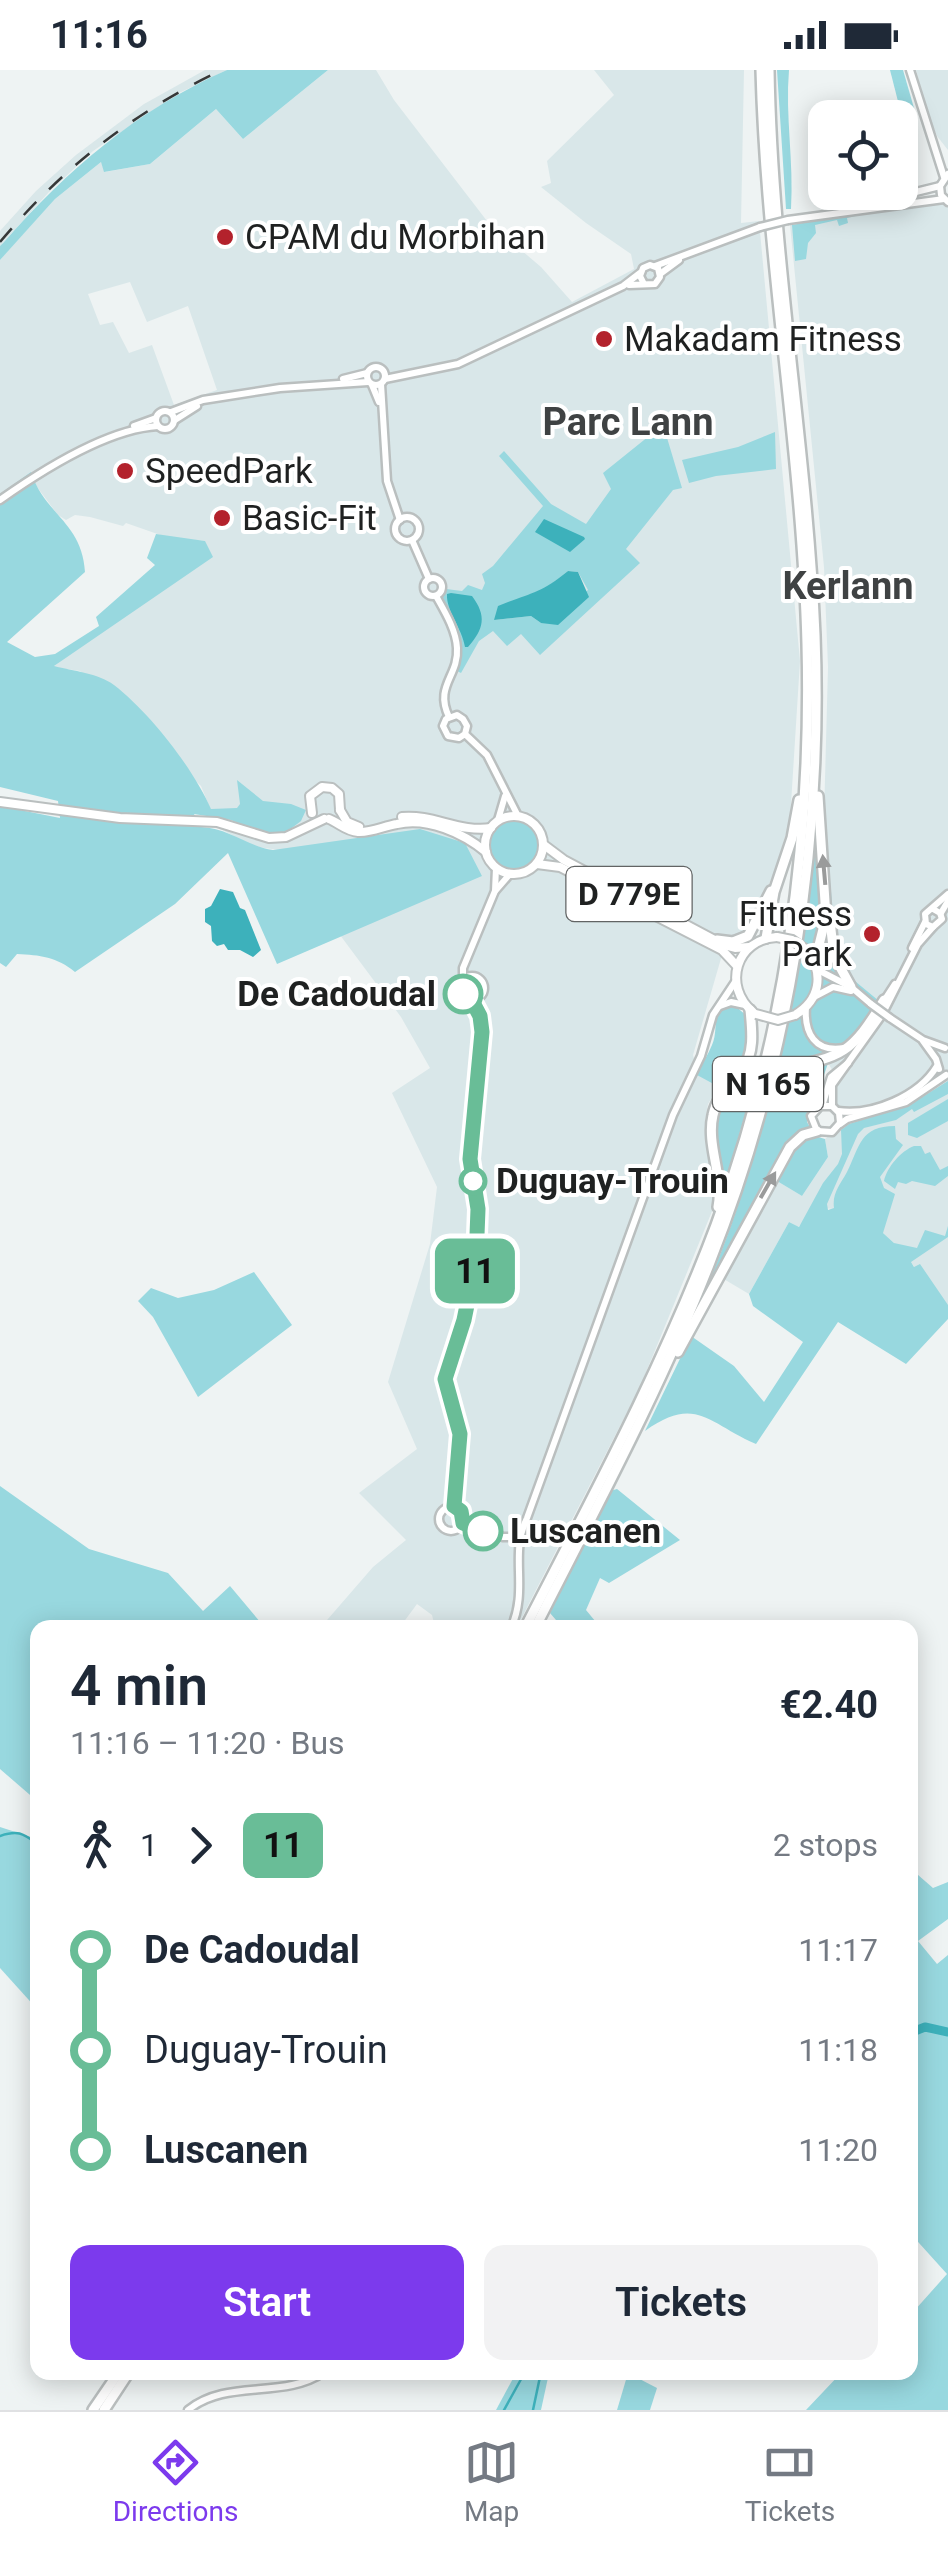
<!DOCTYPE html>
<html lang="en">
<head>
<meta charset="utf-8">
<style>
	:root { --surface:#fff; --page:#f2f2f3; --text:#1f2937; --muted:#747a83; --line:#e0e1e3; --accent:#7c3aed }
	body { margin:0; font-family:Roboto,sans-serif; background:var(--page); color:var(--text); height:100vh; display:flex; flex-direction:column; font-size:38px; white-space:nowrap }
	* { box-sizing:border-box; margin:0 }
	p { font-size:32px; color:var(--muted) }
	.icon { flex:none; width:55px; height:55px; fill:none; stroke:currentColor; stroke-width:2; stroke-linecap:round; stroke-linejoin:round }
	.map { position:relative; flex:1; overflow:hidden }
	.panel { position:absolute; left:30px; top:1550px; width:888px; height:760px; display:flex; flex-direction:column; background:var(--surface); border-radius:20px; box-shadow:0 5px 25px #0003 }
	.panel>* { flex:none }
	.badge { padding:0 20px; border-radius:15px; font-size:35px; line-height:65px }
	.fabs { position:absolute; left:808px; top:30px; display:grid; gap:20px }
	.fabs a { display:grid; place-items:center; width:110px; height:110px; border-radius:20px; background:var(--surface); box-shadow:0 5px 25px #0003; font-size:50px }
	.map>.badge { position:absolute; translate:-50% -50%; box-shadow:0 0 0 5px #fff }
	.legs { display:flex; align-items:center; gap:15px; height:110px; padding:0 40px; font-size:32px }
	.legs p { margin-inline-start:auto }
	.head { display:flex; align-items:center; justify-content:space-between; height:170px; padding:0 40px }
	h1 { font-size:55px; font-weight:600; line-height:75px }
	.button { display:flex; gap:20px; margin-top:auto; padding:20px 40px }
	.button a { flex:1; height:115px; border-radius:20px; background:var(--accent); color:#fff; font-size:40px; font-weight:600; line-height:115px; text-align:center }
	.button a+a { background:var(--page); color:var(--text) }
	ul { padding:0 40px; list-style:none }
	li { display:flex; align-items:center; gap:35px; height:100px; font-size:38px }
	li i { display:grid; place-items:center; width:15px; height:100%; margin:0 12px; background:currentColor }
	li i::after { content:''; width:25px; height:25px; margin:-12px; border:8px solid; border-radius:50%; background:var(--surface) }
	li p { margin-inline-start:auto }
	li:first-child i { background:linear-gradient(#0000 50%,currentColor 0) }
	li:last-child i { background:linear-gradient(currentColor 50%,#0000 0) }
	.status { display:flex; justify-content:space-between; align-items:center; height:70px; padding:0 50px; background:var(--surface); direction:ltr }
	.status svg { height:28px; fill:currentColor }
	.tab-bar { display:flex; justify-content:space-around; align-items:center; height:140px; border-top:2px solid var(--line); background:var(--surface); font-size:28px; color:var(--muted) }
	.tab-bar a { display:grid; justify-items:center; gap:5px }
	.tab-bar .active { color:var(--accent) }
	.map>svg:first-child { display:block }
	.built { fill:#d9e7e9; fill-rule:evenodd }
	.green { fill:#98d8df; fill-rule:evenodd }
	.water { fill:#3db1bb }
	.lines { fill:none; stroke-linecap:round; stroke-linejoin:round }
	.stream { stroke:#3db1bb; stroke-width:2.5 }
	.river { stroke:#3db1bb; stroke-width:9 }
	.tertiary-casing { stroke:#babfbf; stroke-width:11 }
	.secondary-casing { stroke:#babfbf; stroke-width:11 }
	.primary-casing { stroke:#babfbf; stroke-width:12 }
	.trunk-casing { stroke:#babfbf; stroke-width:14 }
	.tertiary { stroke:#fff; stroke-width:6 }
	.secondary { stroke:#fff; stroke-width:6 }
	.primary { stroke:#fff; stroke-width:8 }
	.trunk { stroke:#fff; stroke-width:9 }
	.rail { stroke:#363838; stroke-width:2.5; stroke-dasharray:18 18; stroke-linecap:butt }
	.secondary-bridge-casing { stroke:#babfbf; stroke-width:11; stroke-linecap:butt }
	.primary-bridge-casing { stroke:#babfbf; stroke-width:12; stroke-linecap:butt }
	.trunk-bridge-casing { stroke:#babfbf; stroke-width:14; stroke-linecap:butt }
	.secondary-bridge { stroke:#fff; stroke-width:6 }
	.primary-bridge { stroke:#fff; stroke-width:8 }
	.trunk-bridge { stroke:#fff; stroke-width:9 }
	.oneway { fill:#9a9b9b }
	.line-1-casing { stroke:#fff; stroke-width:22 }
	.line-1 { stroke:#69bd97; stroke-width:15 }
	.poi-dot { fill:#b3222c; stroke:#fff; stroke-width:4 }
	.stop-1-dot { fill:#fff; stroke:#69bd97; stroke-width:5 }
	.labels { text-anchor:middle; stroke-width:8; stroke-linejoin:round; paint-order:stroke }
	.shield { fill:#fff; stroke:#626464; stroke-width:2.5 }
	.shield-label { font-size:32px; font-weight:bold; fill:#1f2121 }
	.poi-label { font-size:35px; fill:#1f2121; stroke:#fff; text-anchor:start }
	.stop-label { font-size:35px; font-weight:bold; fill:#1f2121; stroke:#fff; text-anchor:start }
	.neighbourhood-label { font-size:38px; font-weight:bold; fill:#3f4243; stroke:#fff }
</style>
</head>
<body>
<div class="status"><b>11:16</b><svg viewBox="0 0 49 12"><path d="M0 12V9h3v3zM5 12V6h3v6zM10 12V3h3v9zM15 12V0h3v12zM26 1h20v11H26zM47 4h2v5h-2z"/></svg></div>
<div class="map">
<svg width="948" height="2340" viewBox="0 0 948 2340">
	<rect width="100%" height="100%" fill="#eef3f3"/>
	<g class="built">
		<polygon points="205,0 227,0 177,24 93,81 49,122 0,176 0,161 36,121 76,85 144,34"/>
		<path d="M328 0H376L394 30 487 151 541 197 572 232 634 199 631 184 586 153 541 117 551 113 547 91 614 25 594 0H744L741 153 759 151 800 591 790 750 775 800 749 861 729 871 722 885 693 985 698 1004 720 1014 708 1034 705 1053 715 1134 640 1317 517 1557H435L432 1545 417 1534 400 1557H321L373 1497 406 1470 359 1423 417 1379 388 1312 430 1174 437 1117 392 1023 430 998 401 947 340 865 482 805 256 777 218 758 201 716 80 601 53 597 205 471 166 467 126 453 123 456 90 447 75 445 66 450 58 445 34 413 31 403 0 424V190L4 185 55 129 101 92 105 102 150 94 216 39 243 69ZM130 212 147 252 188 236 217 320 174 335 152 275 129 283 113 252 100 255 88 224Z"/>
		<polygon points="916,0 948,0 948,80 937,66 927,42"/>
		<polygon points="933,131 948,136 948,1248 905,1183 883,1163 835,1139 819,1138 798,1157 789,1152 749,1224 722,1208 777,1111 802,1126 828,1087 825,1069 842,1055 840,1038 834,1034 832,1026 837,1008 828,993 839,988 865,922 850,907 836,875 824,747 828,597 824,497 790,155"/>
	</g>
	<g class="green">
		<path d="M227 0H328L243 69 216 39 150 94 104 102 101 92 55 129 0 190V176L4 172C67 100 138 39 227 0Z"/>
		<path d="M777 0H789C785 46 794 91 791 139H786Z"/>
		<polygon points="890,0 903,0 916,45 910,52 902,47"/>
		<polygon points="848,144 855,146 847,148 848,153 839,156 837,150 815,155 816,163 808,173 806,189 795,191 792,155"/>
		<path d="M665 361 682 418 673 420 626 479 640 493 540 585 521 564 507 576 493 561 479 571 461 603 457 601 462 574 442 528 446 519 462 521 468 515 482 520 485 513 482 504 493 496 543 436 499 386 504 381 551 434 586 454 611 419 603 403 649 366ZM568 501 578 502 588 520 541 553 531 546 494 550C509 530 514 535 534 525 547 518 557 510 568 501Z"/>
		<polygon points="775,362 776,399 716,406 689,413 682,390 738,377"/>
		<path d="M31 402C44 444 82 452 85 502L7 572 35 587 55 584 99 556 96 547 155 495 147 488 156 464 205 471 213 487 54 596C73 601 98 603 114 615 150 643 193 698 211 739L237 738 240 734 237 710 263 731 291 734 306 740 301 751 284 764 259 762 231 750 194 744 201 757C228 758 247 776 273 780L420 759 465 773 482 806 277 894 228 783 175 834 75 902C57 887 40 885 17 884L6 897 0 893V736L60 748 58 731 0 717V424Z"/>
		<path d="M824 747 836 875 850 907 879 931 857 976 828 993C822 1013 812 1032 807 1052L815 1066 825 1069 828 1087 802 1126 777 1111 722 1208 693 1248C765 1093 799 922 816 753Z"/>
		<circle cx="514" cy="775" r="25"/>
		<path d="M734 935 747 946C751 983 745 991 721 1018L697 1005C701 995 708 985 712 975 720 957 708 940 734 935Z"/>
		<path d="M756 1007 723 1120C717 1081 701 1019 756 1007Z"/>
		<path d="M948 1011V1024L914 1042 912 1039 896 1050 864 1058 858 1064 827 1134 828 1140 834 1138C832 1123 840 1115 847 1102 860 1076 860 1056 895 1056L896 1069 903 1075 880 1107 884 1118 895 1124 883 1163 894 1173 917 1178 925 1160 945 1166 948 1156V1167L911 1192 914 1197 920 1194 948 1235V1249L906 1294 838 1252 756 1374C709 1354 696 1324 645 1361L691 1266 734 1296 764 1332 803 1272 753 1236 749 1224 789 1152 799 1157 823 1113 838 1094 842 1084 841 1060 849 1054 911 1034Z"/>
		<polygon points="948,1029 948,1051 917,1068 908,1065 908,1053"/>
		<path d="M914 1076H921L925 1084 930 1082 940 1100 948 1096V1106L935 1116 912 1111 906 1114 898 1112 895 1119 884 1111C887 1097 901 1081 914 1076Z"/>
		<polygon points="254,1202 292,1255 198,1327 153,1247 138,1231 151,1218 178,1228 214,1220"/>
		<polygon points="0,1416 89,1479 168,1503 203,1541 230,1516 261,1553 258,1558 38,1558 37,1731 0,1699"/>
		<polygon points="617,1419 680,1470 609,1513 600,1508 586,1540 600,1557 562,1557 550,1543 610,1421"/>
		<polygon points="0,1757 37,1769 37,1939 0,1898"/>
		<polygon points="910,1798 933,1818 948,1812 948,1849 918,1871 937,1894 948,1885 948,2340 806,2340 841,2303 910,2302 910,2238 914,2241 947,2204 910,2163 910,1954 916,1953 910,1924"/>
		<polygon points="516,2303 549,2303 541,2340 496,2340"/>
		<polygon points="628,2303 657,2318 650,2340 617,2340"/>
	</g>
	<g class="water">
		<polygon points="544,449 584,467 585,469 570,482 535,462"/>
		<path d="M568 501 578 502 589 527 558 555 541 553 531 546 494 550 498 536C530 523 540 524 568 501Z"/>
		<path d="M451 523 472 526C487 546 484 559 468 577H465C462 558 446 541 447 524Z"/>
		<polygon points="220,819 233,822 240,838 245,840 261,880 253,887 240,880 228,880 224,874 217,876 212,871 211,856 205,852 205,839 211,836"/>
	</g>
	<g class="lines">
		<g class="stream">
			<path d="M0 1766C18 1760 22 1763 38 1774"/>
			<polyline points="504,2340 525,2302"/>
			<polyline points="533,2340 541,2302"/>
		</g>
		<polyline class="river" points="910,1963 925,1957 948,1962"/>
		<defs>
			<g id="tertiary">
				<polyline points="381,314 387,411 400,450"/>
				<polyline points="372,315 379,332"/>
				<circle cx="407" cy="459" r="12"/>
				<polyline points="412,470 429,509"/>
				<circle cx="433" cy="517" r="9"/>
				<path d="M436 526C445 542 456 560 457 578 459 606 434 616 449 647"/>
				<polyline points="465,664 459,668 448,666 443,656 446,649 457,645 463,649 467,656 465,664 487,685 518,746"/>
				<polyline points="498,750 505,726"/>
				<polyline points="496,820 510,804"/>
				<circle cx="472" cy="918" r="12"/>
				<polyline points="463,910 463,898 495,821 496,798"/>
				<polyline points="720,936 731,932 745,935"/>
				<polyline points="454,1436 460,1364 445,1309 464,1250 476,1191 477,1139 470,1089 482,971 478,928"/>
				<circle cx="451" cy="1449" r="12"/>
				<polyline points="463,1453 503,1467 517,1467"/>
				<path d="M511 1558C529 1519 509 1484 527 1448L673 1045 701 986 713 945 735 912"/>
				<path d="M188 2340C228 2308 283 2330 324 2302"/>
			</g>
			<g id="secondary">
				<polyline points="910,0 944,107"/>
				<polyline points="948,104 940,116 941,125 948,132"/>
				<polyline points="859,136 940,116"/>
				<polyline points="788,150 944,129"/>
				<polyline points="655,196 760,157"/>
				<polyline points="660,204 679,190"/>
				<polyline points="629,215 655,214 660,207 658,198 650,195 643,198 640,206 643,212"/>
				<circle cx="376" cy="306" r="9"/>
				<polyline points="343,309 367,303"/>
				<polyline points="385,309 458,294 623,216 640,203"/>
				<circle cx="165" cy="350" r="9"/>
				<polyline points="171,342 203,330 280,318 368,312"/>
				<polyline points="175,350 197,336"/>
				<polyline points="134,356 156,348"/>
				<path d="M0 430C41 401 107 359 158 356"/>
				<polyline points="933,839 940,843 942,849 933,857 926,854 925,844 948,824"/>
				<polyline points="941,843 948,831"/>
				<polyline points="912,878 925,852"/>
				<polyline points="818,900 851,917 871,934"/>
				<polyline points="814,927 833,917 851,921"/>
				<polyline points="884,931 895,914"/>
				<path d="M806 937C804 963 815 983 844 978"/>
				<polyline points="890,948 923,970 945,978"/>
				<polyline points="923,971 936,989 939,999"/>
				<polyline points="820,1036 832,1036 839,1043 840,1053 832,1062 817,1061 811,1046 823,1033 831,1007 848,993"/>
				<polyline points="832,1036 832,1015 882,945 918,874 933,857"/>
				<path d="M838 1041C872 1046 919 1026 937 996"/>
				<polyline points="840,1054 847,1049 906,1032 946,1005"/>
			</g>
			<g id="primary">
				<polyline points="0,732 120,748 217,752 269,768 286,767 324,749"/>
				<polyline points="340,740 347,752 359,757"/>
				<polyline points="312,743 310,726 322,717 332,718 339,724 340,740"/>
				<circle cx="514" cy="775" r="29"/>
				<path d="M402 747C433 744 460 763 491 758"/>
				<path d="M329 749C339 753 346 761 358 762 371 763 384 756 397 754 428 747 463 763 486 782"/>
				<polyline points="544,775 564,790 724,875 735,878 749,877"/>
				<polyline points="537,794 560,797 722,880 737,896"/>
				<path d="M753 942C722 916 736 869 777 867"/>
				<path d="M795 945C820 930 824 905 808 881"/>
			</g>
			<g id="trunk">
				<polyline points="830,851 834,886 851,917"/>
				<polyline points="766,868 774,822 792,768 799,730"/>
				<polyline points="717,870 733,872 748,866 771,821"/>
				<polyline points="815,891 826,847 818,726"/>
				<path d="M784 998C843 987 852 983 884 930"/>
				<path d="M718 1137C724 1107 706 1075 713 1045 717 1025 731 1016 742 1000 755 983 752 960 750 940"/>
				<polyline points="678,1282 790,1077 803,1065 817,1061"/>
				<path d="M525 1558C593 1426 664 1294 716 1155 785 970 812 770 807 574 802 382 766 192 761 0"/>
				<path d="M535 1558C596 1438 661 1318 710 1192 789 994 823 778 815 565 807 376 772 189 769 0"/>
				<polyline points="93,2340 119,2302"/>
				<polyline points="104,2340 129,2302"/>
			</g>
		</defs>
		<use href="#tertiary" class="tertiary-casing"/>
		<use href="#secondary" class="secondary-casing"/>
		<use href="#primary" class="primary-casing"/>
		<use href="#trunk" class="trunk-casing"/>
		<use href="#tertiary" class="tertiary"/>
		<use href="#secondary" class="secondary"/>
		<use href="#primary" class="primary"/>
		<use href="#trunk" class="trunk"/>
		<path class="rail" d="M0 172C61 99 135 41 222 0"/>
		<defs>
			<g id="secondary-bridge">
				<polyline points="760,157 788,150"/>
				<polyline points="871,934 890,948"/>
			</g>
			<g id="primary-bridge">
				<polyline points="777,867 792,870 808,881"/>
				<polyline points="756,944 778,950 795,945"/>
			</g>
			<polyline id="trunk-bridge" points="750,1005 784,998"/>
		</defs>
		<use href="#secondary-bridge" class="secondary-bridge-casing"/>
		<use href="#primary-bridge" class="primary-bridge-casing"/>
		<use href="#trunk-bridge" class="trunk-bridge-casing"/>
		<use href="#secondary-bridge" class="secondary-bridge"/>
		<use href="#primary-bridge" class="primary-bridge"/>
		<use href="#trunk-bridge" class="trunk-bridge"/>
	</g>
	<defs><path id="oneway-solid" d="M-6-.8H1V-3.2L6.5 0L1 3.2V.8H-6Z" transform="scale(2.5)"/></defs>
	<g class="oneway">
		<use href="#oneway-solid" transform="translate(824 800) rotate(-95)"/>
		<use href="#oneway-solid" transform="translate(768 1115) rotate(-60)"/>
	</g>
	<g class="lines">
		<defs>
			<polyline id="line-1" points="463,924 471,929 480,946 482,962 470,1089 478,1139 476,1191 464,1250 445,1309 460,1364 454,1436 461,1441 463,1453 483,1461"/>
		</defs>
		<use href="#line-1" class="line-1-casing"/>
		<use href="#line-1" class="line-1"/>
	</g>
	<g class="poi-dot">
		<circle cx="225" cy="167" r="10"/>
		<circle cx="604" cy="269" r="10"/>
		<circle cx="125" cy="401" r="10"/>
		<circle cx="222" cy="448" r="10"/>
		<circle cx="872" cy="864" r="10"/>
	</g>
	<g class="stop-1-dot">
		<circle cx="463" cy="924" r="18"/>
		<circle cx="473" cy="1111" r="12"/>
		<circle cx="483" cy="1461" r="18"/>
	</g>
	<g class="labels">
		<g class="shield">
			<rect x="566.5" y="797" width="125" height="54" rx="8"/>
			<rect x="713" y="987" width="110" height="54" rx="8"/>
		</g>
		<g class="shield-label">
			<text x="629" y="835">D 779E</text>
			<text x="768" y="1025">N 165</text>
		</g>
		<g class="poi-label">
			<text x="245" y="179">CPAM du Morbihan</text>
			<text x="624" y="281">Makadam Fitness</text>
			<text x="145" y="413">SpeedPark</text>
			<text x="242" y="460">Basic-Fit</text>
			<text x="852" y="856" text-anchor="end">Fitness<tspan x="852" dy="40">Park</tspan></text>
		</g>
		<g class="stop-label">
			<text x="436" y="936" text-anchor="end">De Cadoudal</text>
			<text x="496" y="1123">Duguay-Trouin</text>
			<text x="510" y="1473">Luscanen</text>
		</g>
		<g class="neighbourhood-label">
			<text x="628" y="365">Parc Lann</text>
			<text x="848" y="529">Kerlann</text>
		</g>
	</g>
</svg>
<div class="fabs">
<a><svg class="icon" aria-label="locate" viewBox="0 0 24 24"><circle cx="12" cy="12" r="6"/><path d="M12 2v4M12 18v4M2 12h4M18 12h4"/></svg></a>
</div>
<b class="badge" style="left:475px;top:1201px;background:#69bd97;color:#111">11</b>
<section class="panel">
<div class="head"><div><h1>4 min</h1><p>11:16 – 11:20 · Bus</p></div><b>€2.40</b></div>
<div class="legs"><svg class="icon" aria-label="walk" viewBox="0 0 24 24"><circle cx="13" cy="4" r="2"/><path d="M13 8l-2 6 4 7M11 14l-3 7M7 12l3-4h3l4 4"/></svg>1<svg class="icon" aria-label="forward" viewBox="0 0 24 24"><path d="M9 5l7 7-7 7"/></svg><b class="badge" style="background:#69bd97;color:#111">11</b><p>2 stops</p></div>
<ul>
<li><i style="color:#69bd97"></i><b>De Cadoudal</b><p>11:17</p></li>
<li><i style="color:#69bd97"></i><span>Duguay-Trouin</span><p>11:18</p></li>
<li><i style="color:#69bd97"></i><b>Luscanen</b><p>11:20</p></li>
</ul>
<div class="button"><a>Start</a><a>Tickets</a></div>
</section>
</div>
<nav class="tab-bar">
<a class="active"><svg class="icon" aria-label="directions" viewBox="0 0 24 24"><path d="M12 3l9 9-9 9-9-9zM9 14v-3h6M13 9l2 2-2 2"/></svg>Directions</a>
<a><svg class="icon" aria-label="map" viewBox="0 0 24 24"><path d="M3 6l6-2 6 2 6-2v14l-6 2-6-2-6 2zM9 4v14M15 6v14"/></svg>Map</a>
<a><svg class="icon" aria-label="tickets" viewBox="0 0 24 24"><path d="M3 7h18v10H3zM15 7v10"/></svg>Tickets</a>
</nav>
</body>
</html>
